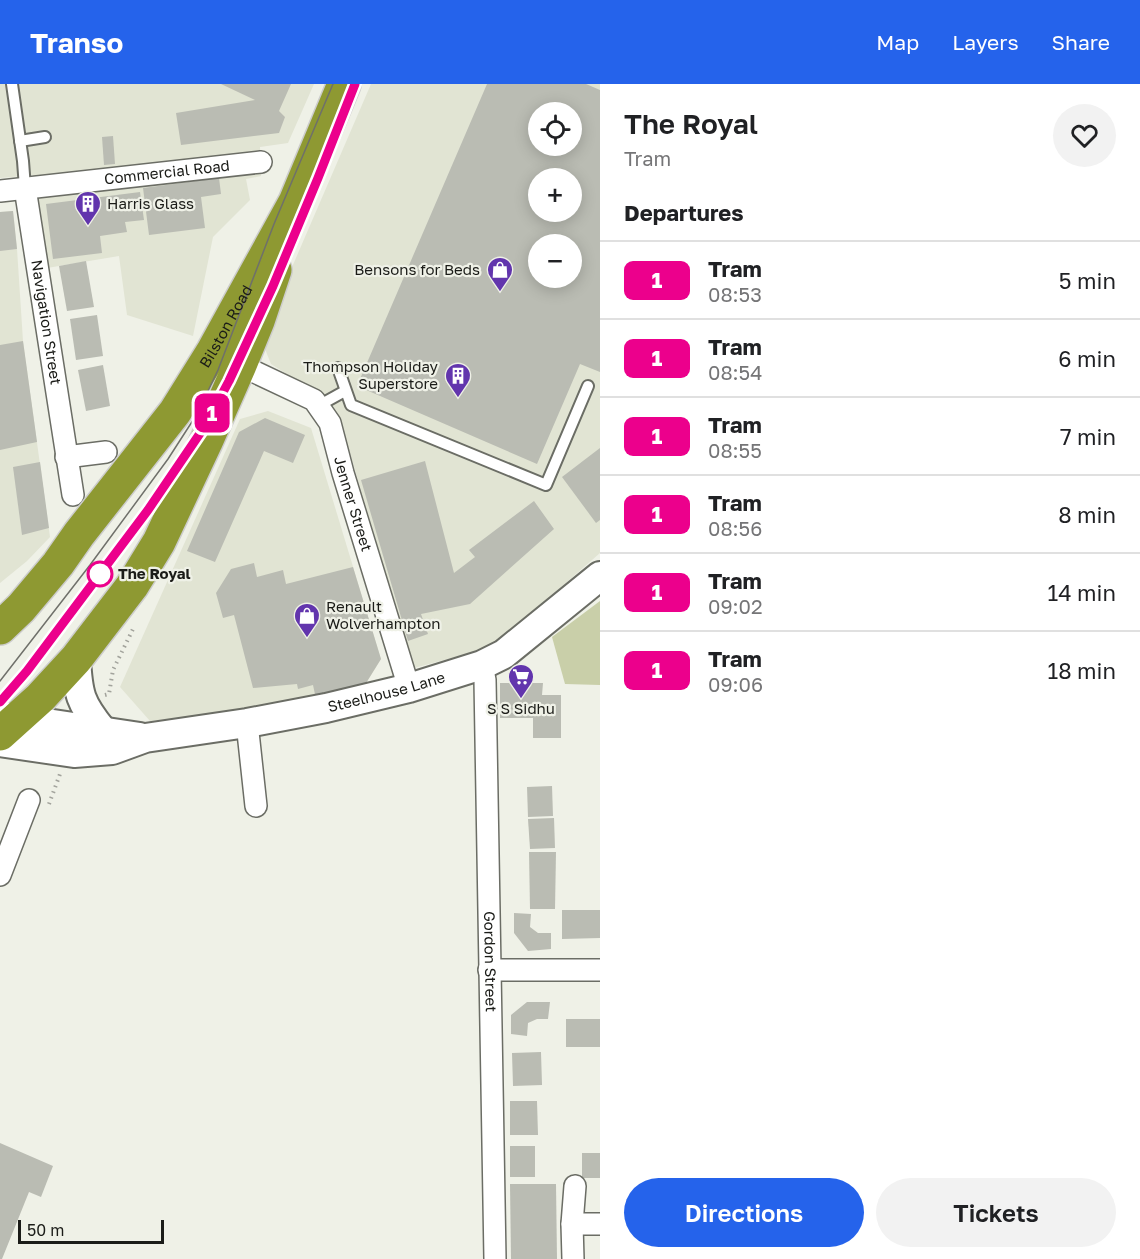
<!DOCTYPE html>
<html lang="en">
<head>
<meta charset="utf-8">
<style>
	:root { --surface:#fff; --page:#f2f2f2; --text:#202124; --muted:#757577; --line:#e0e0e0; --accent:#2563eb }
	body { margin:0; font-family:"Golos Text",sans-serif; background:var(--page); color:var(--text); height:100vh; display:flex; flex-direction:column; font-size:22px; white-space:nowrap }
	* { box-sizing:border-box; margin:0 }
	p { font-size:20px; color:var(--muted) }
	.icon { flex:none; width:33px; height:33px; fill:none; stroke:currentColor; stroke-width:2; stroke-linecap:round; stroke-linejoin:round }
	.map { position:relative; flex:1; overflow:hidden }
	.panel { display:flex; flex-direction:column; background:var(--surface); width:540px }
	.panel>* { flex:none }
	.badge { padding:0 12px; border-radius:9px; font-size:21px; line-height:39px }
	.buttons { position:absolute; left:528px; top:18px; display:grid; gap:12px }
	.buttons a { display:grid; place-items:center; width:54px; height:54px; border-radius:50%; background:var(--surface); box-shadow:0 3px 15px #0003; font-size:30px }
	.scale { position:absolute; left:18px; bottom:15px; width:146px; box-sizing:border-box; padding-left:6px; border:3px solid #1b1c18; border-top:0; font-size:16px; line-height:21px; white-space:nowrap; color:#1b1c18; -webkit-text-stroke:4px #eff1e7; paint-order:stroke }
	.map>.badge { position:absolute; translate:-50% -50%; box-shadow:0 0 0 3px #fff }
	h2 { padding:0 24px; font-size:22px; line-height:54px }
	.round { display:grid; place-items:center; flex:none; width:63px; height:63px; border-radius:32px; background:var(--page) }
	.summary { display:flex; align-items:center; justify-content:space-between; height:102px; padding:0 24px }
	h1 { font-size:28px; font-weight:600; line-height:45px }
	.button { display:flex; gap:12px; margin-top:auto; padding:12px 24px }
	.button a { flex:1; height:69px; border-radius:36px; background:var(--accent); color:#fff; font-size:24px; font-weight:600; line-height:69px; text-align:center }
	.button a+a { background:var(--page); color:var(--text) }
	ul { padding:0; list-style:none }
	li { display:flex; align-items:center; gap:18px; height:78px; padding:0 24px; border-top:2px solid var(--line) }
	li div { flex:1 }
	li b { display:block; font-size:22px }
	li em { font-style:normal }
	li .badge { min-width:66px; font-weight:700; text-align:center }
	header { display:flex; align-items:center; gap:36px; box-sizing:border-box; height:84px; padding:0 30px; background:var(--accent); color:#fff }
	header strong { font-size:28px }
	nav { display:flex; gap:33px; margin-inline-start:auto; font-size:21px }
	main { display:flex; flex:1; min-height:0 }
	.map>svg:first-child { display:block }
	.built { fill:#e1e4d3; fill-rule:evenodd }
	.green { fill:#c9cfa9 }
	.building { fill:#babcb3; fill-rule:evenodd }
	.lines { fill:none; stroke-linecap:round; stroke-linejoin:round }
	.lane-casing { stroke:#6b6d65; stroke-width:14 }
	.street-casing { stroke:#6b6d65; stroke-width:24 }
	.secondary-casing { stroke:#6b6d65; stroke-width:32 }
	.highway-casing { stroke:#cdcdcc; stroke-width:36 }
	.path { stroke:#a2a39c; stroke-width:4; stroke-dasharray:1.5 4.5; stroke-linecap:butt }
	.lane { stroke:#fff; stroke-width:10 }
	.street { stroke:#fff; stroke-width:21 }
	.secondary { stroke:#fff; stroke-width:28 }
	.highway { stroke:#8e9932; stroke-width:33 }
	.tram { stroke:#6f706a; stroke-width:1.5 }
	.line-casing { stroke:#fff; stroke-width:14 }
	.line { stroke:#ec008c; stroke-width:9 }
	.stop-dot { fill:#fff; stroke:#ec008c; stroke-width:3 }
	.labels { text-anchor:middle; stroke-width:4.5; stroke-linejoin:round; paint-order:stroke }
	.street-label { font-size:15px; fill:#1b1c18; stroke:#eff1e7 }
	.poi-label { font-size:15px; fill:#1b1c18; stroke:#eff1e7; text-anchor:start }
	.stop-label { font-size:15px; font-weight:bold; fill:#1b1c18; stroke:#eff1e7; text-anchor:start }
</style>
</head>
<body>
<header>
<strong>Transo</strong>
<nav><a>Map</a><a>Layers</a><a>Share</a></nav>
</header>
<main>
<div class="map">
<svg width="600" height="1175" viewBox="0 0 600 1175">
	<rect width="100%" height="100%" fill="#eff1e7"/>
	<g class="built">
		<polygon points="0,0 314,0 288,59 260,63 261,92 246,95 250,116 213,153 193,252 127,231 119,172 41,185 33,91 0,94"/>
		<path d="M371 0H600V469L493 563 414 584 343 346 331 318 271 280 261 255ZM538 28H572V62H538ZM538 94H572V128H538ZM538 160H572V194H538Z"/>
		<polygon points="13,127 17,165 23,257 50,453 27,477 0,499 0,128"/>
		<polygon points="268,327 311,344 381,575 363,604 236,628 150,637 120,603 240,335"/>
	</g>
	<polygon class="green" points="600,517 600,601 565,600 552,553"/>
	<g class="building">
		<polygon points="221,0 291,0 279,27 285,33 279,49 181,61 176,29 255,16"/>
		<path d="M487 0H586L600 6V288L580 280 537 380 357 302ZM538 28H572V62H538ZM538 94H572V128H538ZM538 160H572V194H538Z"/>
		<polygon points="113,52 115,80 104,81 102,53"/>
		<polygon points="219,94 221,110 201,113 205,144 149,151 143,104"/>
		<polygon points="140,108 144,136 125,138 127,148 100,152 102,169 53,175 46,120"/>
		<polygon points="13,127 17,165 0,167 0,128"/>
		<polygon points="86,177 94,223 67,227 59,182"/>
		<polygon points="97,231 103,272 76,276 70,235"/>
		<polygon points="23,257 37,358 0,366 0,261"/>
		<polygon points="103,281 110,322 86,327 78,286"/>
		<polygon points="265,334 305,351 293,379 264,367 215,478 187,467 239,348"/>
		<polygon points="600,364 600,436 596,439 562,393"/>
		<polygon points="425,377 454,489 475,473 469,466 534,417 554,445 470,520 421,530 428,550 408,557 361,396"/>
		<polygon points="40,378 49,444 22,451 13,383"/>
		<polygon points="254,479 257,493 283,486 286,500 353,483 381,575 363,604 316,615 313,601 298,605 297,600 253,604 234,531 223,534 216,509 231,485"/>
		<polygon points="500,599 543,599 542,611 561,611 561,654 533,654 533,634 500,634"/>
		<polygon points="552,702 553,732 528,733 527,703"/>
		<polygon points="554,734 555,764 530,765 528,735"/>
		<polygon points="529,768 556,768 555,825 530,825"/>
		<polygon points="562,826 600,826 600,854 562,855"/>
		<polygon points="514,829 531,830 530,843 538,849 551,849 551,865 528,867 514,849"/>
		<polygon points="527,918 550,918 548,935 537,935 528,939 527,952 511,950 511,931"/>
		<rect x="566" y="935" width="34" height="28"/>
		<polygon points="541,968 542,1001 513,1002 512,969"/>
		<polygon points="510,1017 537,1017 538,1051 510,1051"/>
		<polygon points="0,1059 53,1082 41,1113 29,1108 2,1175 0,1175"/>
		<rect x="510" y="1062" width="25" height="31"/>
		<rect x="582" y="1069" width="18" height="25"/>
		<polygon points="510,1100 556,1100 557,1175 511,1175"/>
	</g>
	<g class="lines">
		<defs>
			<g id="lane">
				<polyline points="12,0 23,77 25,104"/>
				<polyline points="20,57 45,53"/>
				<polyline points="338,284 351,321 546,401 588,302"/>
				<polyline points="318,322 345,307"/>
			</g>
			<g id="street">
				<path id="s1" d="M25 104 73 411"/>
				<path id="s2" d="M0 107 261 78"/>
				<path id="s3" d="M240 281 314 316 330 339 343 389 409 604"/>
				<polyline points="66,373 106,368"/>
				<path id="s4" d="M482 581 485 596 495 1175"/>
				<polyline points="247,639 256,722"/>
				<polyline points="0,791 29,716"/>
				<polyline points="489,886 600,886"/>
				<polyline points="572,1140 600,1140"/>
				<polyline points="573,1175 572,1140 575,1102"/>
			</g>
			<g id="secondary">
				<path d="M76 575C78 610 80 619 102 646"/>
				<polyline points="0,632 140,653"/>
				<path id="s5" d="M0 658 74 669 112 666 145 654 247 639 326 624 409 604 482 581 504 570 600 492"/>
			</g>
			<g id="highway">
				<path id="s6" d="M0 544 21 524 58 480 79 450 175 328 213 267 295 118 344 0"/>
				<polyline points="0,650 40,614 76,575 132,502 159,458 206,358 240,281 258,237 275,186"/>
			</g>
		</defs>
		<use href="#lane" class="lane-casing"/>
		<use href="#street" class="street-casing"/>
		<use href="#secondary" class="secondary-casing"/>
		<use href="#highway" class="highway-casing"/>
		<g class="path">
			<polyline points="105,611 109,610 113,586 133,545"/>
			<polyline points="49,720 60,690"/>
		</g>
		<use href="#lane" class="lane"/>
		<use href="#street" class="street"/>
		<use href="#secondary" class="secondary"/>
		<use href="#highway" class="highway"/>
		<g class="tram">
			<polyline points="0,597 90,481 168,375 197,330 218,286 274,140 333,0"/>
			<polyline points="0,618 27,587 148,426 205,342 229,297 273,202 325,78 355,0"/>
		</g>
	</g>
	<g class="lines">
		<defs>
			<polyline id="line" points="0,618 27,587 148,426 205,342 229,297 273,202 318,94 355,0"/>
		</defs>
		<use href="#line" class="line-casing"/>
		<use href="#line" class="line"/>
	</g>
	<defs>
		<symbol id="building-pin" viewBox="-11 -11 22 30"><path d="M0 17L-7.5 6A9.5 9.5 0 1 1 7.5 6Z" fill="#6235ad" stroke="#eff1e7"/><path d="M-4-6H4V6H1V3H-1V6H-4ZM-2.5-4.3h1.7v1.8h-1.7ZM.8-4.3h1.7v1.8H.8ZM-2.5-1h1.7V.8h-1.7ZM.8-1h1.7V.8H.8Z" fill="#fff"/></symbol>
		<symbol id="shop-pin" viewBox="-11 -11 22 30"><path d="M0 17L-7.5 6A9.5 9.5 0 1 1 7.5 6Z" fill="#6235ad" stroke="#eff1e7"/><path d="M-5-2.5h2.3a2.7 3.5 0 0 1 5.4 0H5L5.5 6h-11ZM-1.5-2.5h3a1.5 2.3 0 0 0-3 0Z" fill="#fff"/></symbol>
		<symbol id="supermarket-pin" viewBox="-11 -11 22 30"><path d="M0 17L-7.5 6A9.5 9.5 0 1 1 7.5 6Z" fill="#6235ad" stroke="#eff1e7"/><path d="M-6-5.5h2.5l.6 2H6L4.5 2H-2.5L-4.4-4H-6ZM-1.5 3.2a1.3 1.3 0 1 0 .1 0ZM3 3.2a1.3 1.3 0 1 0 .1 0Z" fill="#fff"/></symbol>
	</defs>
	<g fill-rule="evenodd">
		<use href="#building-pin" x="73" y="105" width="30" height="40"/>
		<use href="#shop-pin" x="485" y="171" width="30" height="40"/>
		<use href="#building-pin" x="443" y="277" width="30" height="40"/>
		<use href="#shop-pin" x="292" y="517" width="30" height="40"/>
		<use href="#supermarket-pin" x="506" y="578" width="30" height="40"/>
	</g>
	<circle class="stop-dot" cx="100" cy="490" r="12"/>
	<g class="labels">
		<g class="street-label">
			<text dy="5" stroke="none"><textPath href="#s2" startOffset="168">Commercial Road</textPath></text>
			<text dy="5" stroke="none"><textPath href="#s1" startOffset="136">Navigation Street</textPath></text>
			<text dy="5" stroke="none"><textPath href="#s6" startOffset="378">Bilston Road</textPath></text>
			<text dy="5" stroke="none"><textPath href="#s3" startOffset="194">Jenner Street</textPath></text>
			<text dy="5" stroke="none"><textPath href="#s5" startOffset="394">Steelhouse Lane</textPath></text>
			<text dy="5" stroke="none"><textPath href="#s4" startOffset="297">Gordon Street</textPath></text>
		</g>
		<g class="poi-label">
			<text x="107" y="125">Harris Glass</text>
			<text x="480" y="191" text-anchor="end">Bensons for Beds</text>
			<text x="438" y="288" text-anchor="end">Thompson Holiday<tspan x="438" dy="17">Superstore</tspan></text>
			<text x="326" y="528">Renault<tspan x="326" dy="17">Wolverhampton</tspan></text>
			<text x="521" y="630" text-anchor="middle">S S Sidhu</text>
		</g>
		<g class="stop-label">
			<text x="118" y="495">The Royal</text>
		</g>
	</g>
</svg>
<div class="buttons">
<a><svg class="icon" aria-label="locate" viewBox="0 0 24 24"><circle cx="12" cy="12" r="6"/><path d="M12 2v4M12 18v4M2 12h4M18 12h4"/></svg></a>
<a>+</a>
<a>−</a>
</div>
<div class="scale">50 m</div>
<b class="badge" style="left:212px;top:329px;background:#ec008c;color:#fff">1</b>
</div>
<section class="panel">
<div class="summary"><div><h1>The Royal</h1><p>Tram</p></div><a class="round"><svg class="icon" aria-label="heart" viewBox="0 0 24 24"><path d="M12 20l-8-8c-3-5 5-10 8-4 3-6 11-1 8 4z"/></svg></a></div>
<h2>Departures</h2>
<ul>
<li><span class="badge" style="background:#ec008c;color:#fff">1</span><div><b>Tram</b><p>08:53</p></div><em>5 min</em></li>
<li><span class="badge" style="background:#ec008c;color:#fff">1</span><div><b>Tram</b><p>08:54</p></div><em>6 min</em></li>
<li><span class="badge" style="background:#ec008c;color:#fff">1</span><div><b>Tram</b><p>08:55</p></div><em>7 min</em></li>
<li><span class="badge" style="background:#ec008c;color:#fff">1</span><div><b>Tram</b><p>08:56</p></div><em>8 min</em></li>
<li><span class="badge" style="background:#ec008c;color:#fff">1</span><div><b>Tram</b><p>09:02</p></div><em>14 min</em></li>
<li><span class="badge" style="background:#ec008c;color:#fff">1</span><div><b>Tram</b><p>09:06</p></div><em>18 min</em></li>
</ul>
<div class="button"><a>Directions</a><a>Tickets</a></div>
</section>
</main>
</body>
</html>
